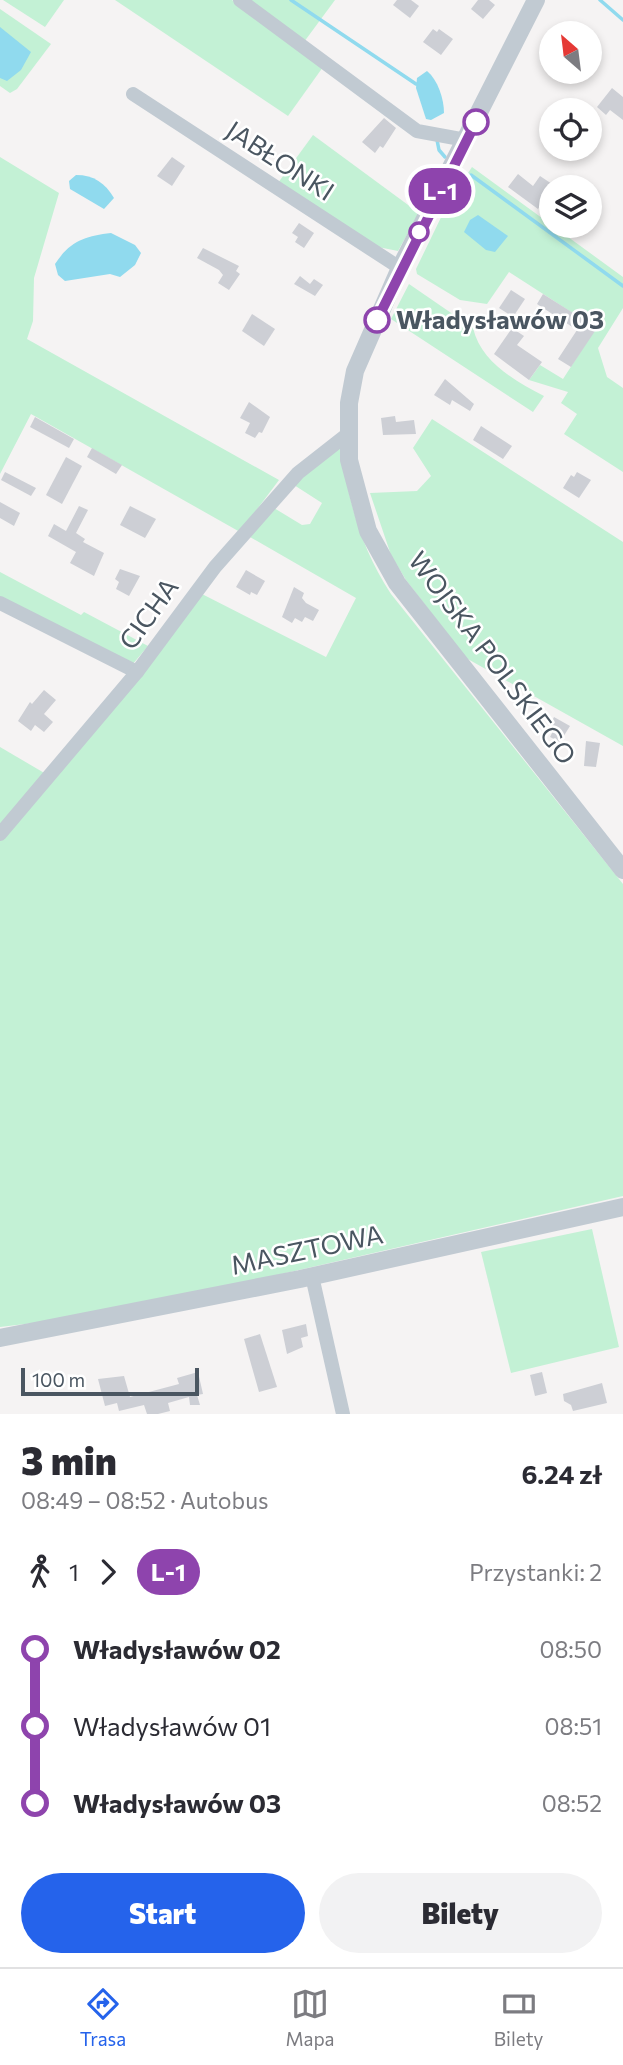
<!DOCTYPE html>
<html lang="pl">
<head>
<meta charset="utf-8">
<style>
	:root { --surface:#fff; --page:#f2f2f3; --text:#2b2b33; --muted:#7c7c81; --line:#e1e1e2; --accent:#2563eb }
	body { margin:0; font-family:Commissioner,sans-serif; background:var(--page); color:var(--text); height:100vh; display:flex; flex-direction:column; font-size:26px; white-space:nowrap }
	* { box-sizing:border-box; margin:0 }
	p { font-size:23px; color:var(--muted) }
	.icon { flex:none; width:38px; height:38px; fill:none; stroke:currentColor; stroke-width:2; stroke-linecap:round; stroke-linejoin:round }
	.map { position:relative; height:1414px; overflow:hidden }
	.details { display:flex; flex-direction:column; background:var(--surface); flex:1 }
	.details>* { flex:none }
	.badge { padding:0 14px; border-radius:23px; font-size:24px; line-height:46px }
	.needle { width:46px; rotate:332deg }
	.controls { position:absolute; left:539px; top:21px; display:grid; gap:14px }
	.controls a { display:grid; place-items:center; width:63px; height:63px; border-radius:50%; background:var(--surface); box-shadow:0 4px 10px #0003; font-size:35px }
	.scale { position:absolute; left:21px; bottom:18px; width:178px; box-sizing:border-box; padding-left:7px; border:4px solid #4a5661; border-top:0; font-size:19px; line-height:24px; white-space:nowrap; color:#4a5661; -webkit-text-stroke:5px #fff; paint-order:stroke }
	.map>.badge { position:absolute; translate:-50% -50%; box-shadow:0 0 0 4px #fff }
	.legs { display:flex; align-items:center; gap:10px; height:77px; padding:0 21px; font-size:23px }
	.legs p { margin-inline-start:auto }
	.overview { display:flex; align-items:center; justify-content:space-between; height:119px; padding:0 21px }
	h1 { font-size:38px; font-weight:800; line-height:52px }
	.action { display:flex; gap:14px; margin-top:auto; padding:14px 21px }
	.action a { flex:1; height:80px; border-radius:42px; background:var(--accent); color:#fff; font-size:28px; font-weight:800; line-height:80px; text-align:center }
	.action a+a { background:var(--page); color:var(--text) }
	ul { padding:0 21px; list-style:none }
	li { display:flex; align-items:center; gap:24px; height:77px; font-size:26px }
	li i { display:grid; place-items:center; width:10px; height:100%; margin:0 9px; background:currentColor }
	li i::after { content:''; width:18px; height:18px; margin:-9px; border:5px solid; border-radius:50%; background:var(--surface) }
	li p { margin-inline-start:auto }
	li:first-child i { background:linear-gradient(#0000 50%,currentColor 0) }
	li:last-child i { background:linear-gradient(currentColor 50%,#0000 0) }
	.menu { display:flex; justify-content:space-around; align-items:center; height:98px; border-top:2px solid var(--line); background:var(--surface); font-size:19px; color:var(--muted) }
	.menu a { display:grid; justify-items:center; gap:4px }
	.menu .on { color:var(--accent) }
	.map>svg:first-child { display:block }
	.green { fill:#c3f1d5 }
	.water { fill:#90daee }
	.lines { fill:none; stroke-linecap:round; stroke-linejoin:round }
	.stream { stroke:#90daee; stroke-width:3.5 }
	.building { fill:#cdcfd5 }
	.minor { stroke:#c1cad2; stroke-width:14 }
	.tertiary { stroke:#c1cad2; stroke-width:18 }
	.line-1-casing { stroke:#fff; stroke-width:16 }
	.line-1 { stroke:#8e44ad; stroke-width:10 }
	.stop-1-dot { fill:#fff; stroke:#8e44ad; stroke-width:3.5 }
	.labels { text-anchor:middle; stroke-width:5; stroke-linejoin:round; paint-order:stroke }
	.street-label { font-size:26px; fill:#4a5661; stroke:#fff }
	.stop-label { font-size:26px; font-weight:bold; fill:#4a5661; stroke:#fff; text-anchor:start }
</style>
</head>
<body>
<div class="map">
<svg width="623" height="1414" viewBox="0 0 623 1414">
	<rect width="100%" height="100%" fill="#f5f3f3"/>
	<g class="green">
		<polygon points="3,0 64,0 45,27"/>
		<polygon points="115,0 232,0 323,67 288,116"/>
		<polygon points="247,0 335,0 304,42"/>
		<polygon points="0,9 51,44 17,89 10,93 0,86"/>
		<polygon points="313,135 419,213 398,251 378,247 278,183"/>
		<polygon points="0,157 59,193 34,278 33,321 27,339 279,480 240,532 31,414 0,474"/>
		<polygon points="472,167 623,277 623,308 598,348 607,377 623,388 623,472 564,434 577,414 561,403 568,392 529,380 540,365 563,379 596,328 509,272 487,304 460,300 417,274 416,269 464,170 468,173"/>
		<path d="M409 284 473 328C481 362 515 381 544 396L533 412 391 319Z"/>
		<polygon points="432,419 623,542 623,746 466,658 406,580 391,555 370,493 417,491 431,476 413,448"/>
		<path d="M339 445C350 502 359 545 391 594L623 884V1196L150 1304 75 1318 0 1327V838L200 593 326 657 356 598 250 537 274 508 302 525 310 524 322 503 294 485Z"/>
		<polygon points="0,572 81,615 84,612 148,646 132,665 0,599"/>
		<polygon points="0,747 46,774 0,828"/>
		<polygon points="592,1229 619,1347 511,1373 481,1252"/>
	</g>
	<g class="water">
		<polygon points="0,27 31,52 21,70 7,81 0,78"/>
		<path d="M427 71C438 80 444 99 444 113L431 120 426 119 416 88 417 78Z"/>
		<path d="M76 175C94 175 105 183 114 198L104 209 70 189 69 181Z"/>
		<polygon points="478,215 508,236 495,252 486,250 464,232 470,220"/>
		<path d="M111 233 135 245 141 253 135 265 120 277 110 274 65 281 58 275 55 264C70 241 85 236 111 233Z"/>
	</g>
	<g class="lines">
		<g class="stream">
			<polyline points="291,0 416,84"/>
			<polyline points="600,0 623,20"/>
			<polyline points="437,140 439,150 445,157"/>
			<polyline points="471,175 623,286"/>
		</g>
	</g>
	<g class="building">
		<polygon points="397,0 411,0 419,6 410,18 393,5"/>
		<polygon points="478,0 489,0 495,5 483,19 471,9"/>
		<polygon points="433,29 437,32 439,29 453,39 441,55 423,42"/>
		<polygon points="612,88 623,97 623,120 610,110 606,115 597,107"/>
		<polygon points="384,118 396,128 383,148 380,146 375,153 362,142"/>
		<polygon points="172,157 185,166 172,186 157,176"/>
		<polygon points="518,174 533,186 540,176 552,184 538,209 508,187"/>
		<polygon points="299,223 314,233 304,248 295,242 298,237 292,233"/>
		<polygon points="203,248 239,266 236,271 240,274 229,290 218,283 223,275 219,270 197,258"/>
		<polygon points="300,276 310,284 314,279 323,285 315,296 294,284"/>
		<polygon points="511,290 525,299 513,317 499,308"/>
		<polygon points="543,294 597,328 571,367 558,359 577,330 537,304"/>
		<polygon points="252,314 275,329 264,346 242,331"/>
		<polygon points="512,328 524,336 517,345 542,362 529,380 494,354"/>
		<polygon points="445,379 474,404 470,411 452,400 450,405 434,395"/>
		<polygon points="249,402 270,417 262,433 259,432 255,438 245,433 250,423 240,418"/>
		<polygon points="395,416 396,422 414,420 416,434 383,435 381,418"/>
		<polygon points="35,417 74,439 69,448 30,427"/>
		<polygon points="481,426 512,446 503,459 473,440"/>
		<polygon points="92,448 122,465 116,474 87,457"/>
		<polygon points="66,457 82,466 62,504 46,495"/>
		<polygon points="5,472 36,488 31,496 1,480"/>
		<polygon points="577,472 591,480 579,498 563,488 571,475 574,477"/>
		<polygon points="0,502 20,513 14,526 0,518"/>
		<polygon points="79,506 88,510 76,533 85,539 83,542 104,553 94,576 70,563 76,552 48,536 54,524 66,531"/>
		<polygon points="130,506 156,519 145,538 120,525"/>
		<polygon points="120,569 140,576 129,596 116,589 119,582 115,579"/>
		<polygon points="246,570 265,581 257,595 251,592 250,595 236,587"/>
		<polygon points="294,587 304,593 302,598 306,603 319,610 313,621 305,617 302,622 295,618 292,623 282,617"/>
		<polygon points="44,690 56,700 44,714 53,722 44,732 35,725 31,731 18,721 30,702 32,704"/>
		<polygon points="554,717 570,726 560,742 550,737 553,731 548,729"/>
		<polygon points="586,741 600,743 596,767 584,766"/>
		<polygon points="306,1324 308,1336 301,1338 303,1347 287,1354 282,1330"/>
		<polygon points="260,1334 277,1387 259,1392 244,1339"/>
		<polygon points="198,1372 203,1394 197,1395 200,1405 190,1405 189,1397 168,1403 170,1411 158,1414 147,1414 144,1405 119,1411 117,1403 105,1406 98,1379 124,1376 130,1397 179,1384 177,1378"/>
		<polygon points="542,1372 547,1393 535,1396 530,1375"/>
		<polygon points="602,1383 607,1403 573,1411 571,1405 564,1401 563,1394"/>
	</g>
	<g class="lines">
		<g class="minor">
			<polyline points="240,0 417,131 466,140"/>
			<polyline points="133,94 400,268"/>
			<polyline points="0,603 137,672"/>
			<polyline points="0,834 137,672 215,567 298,473 349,433"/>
			<polyline points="312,1276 343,1414"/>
		</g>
		<g class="tertiary">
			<polyline points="536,0 400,268 355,371 349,403 349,460 368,531 397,583 623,870"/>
			<polyline points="0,1338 300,1279 623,1207"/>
		</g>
	</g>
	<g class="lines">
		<defs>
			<polyline id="line-1" points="377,320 476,122"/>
		</defs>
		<use href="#line-1" class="line-1-casing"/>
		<use href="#line-1" class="line-1"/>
	</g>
	<g class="stop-1-dot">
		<circle cx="476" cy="122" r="12"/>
		<circle cx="419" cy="232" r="9"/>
		<circle cx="377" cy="320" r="12"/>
	</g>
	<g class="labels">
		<g class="street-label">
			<text transform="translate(280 161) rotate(33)" y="9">JABŁONKI</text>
			<text transform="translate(149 614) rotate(-54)" y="9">CICHA</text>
			<text transform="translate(492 658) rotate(53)" y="9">WOJSKA POLSKIEGO</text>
			<text transform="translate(307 1250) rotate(-12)" y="9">MASZTOWA</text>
		</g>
		<g class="stop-label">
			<text x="396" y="329">Władysławów 03</text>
		</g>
	</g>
</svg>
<div class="controls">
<a><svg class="needle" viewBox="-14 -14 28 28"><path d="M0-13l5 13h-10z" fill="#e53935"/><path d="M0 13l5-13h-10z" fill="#7c7c81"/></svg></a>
<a><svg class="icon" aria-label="locate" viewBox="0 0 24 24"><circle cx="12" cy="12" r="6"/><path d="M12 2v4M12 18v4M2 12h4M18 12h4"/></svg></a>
<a><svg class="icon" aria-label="layers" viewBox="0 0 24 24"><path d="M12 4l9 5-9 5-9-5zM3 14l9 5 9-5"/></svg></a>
</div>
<div class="scale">100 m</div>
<b class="badge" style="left:440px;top:191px;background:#8e44ad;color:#fff">L-1</b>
</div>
<section class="details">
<div class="overview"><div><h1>3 min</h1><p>08:49 – 08:52 · Autobus</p></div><b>6.24 zł</b></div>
<div class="legs"><svg class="icon" aria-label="walk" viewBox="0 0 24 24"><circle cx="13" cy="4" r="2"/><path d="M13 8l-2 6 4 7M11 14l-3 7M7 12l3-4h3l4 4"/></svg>1<svg class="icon" aria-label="forward" viewBox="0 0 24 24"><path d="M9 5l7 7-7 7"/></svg><b class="badge" style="background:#8e44ad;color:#fff">L-1</b><p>Przystanki: 2</p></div>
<ul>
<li><i style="color:#8e44ad"></i><b>Władysławów 02</b><p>08:50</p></li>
<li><i style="color:#8e44ad"></i><span>Władysławów 01</span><p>08:51</p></li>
<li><i style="color:#8e44ad"></i><b>Władysławów 03</b><p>08:52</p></li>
</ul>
<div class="action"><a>Start</a><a>Bilety</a></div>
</section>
<nav class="menu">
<a class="on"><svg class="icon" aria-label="directions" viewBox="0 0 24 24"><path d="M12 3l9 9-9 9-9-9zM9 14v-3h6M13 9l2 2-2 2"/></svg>Trasa</a>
<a><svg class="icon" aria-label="map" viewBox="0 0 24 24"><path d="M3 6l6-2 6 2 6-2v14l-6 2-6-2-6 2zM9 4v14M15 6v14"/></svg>Mapa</a>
<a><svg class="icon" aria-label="tickets" viewBox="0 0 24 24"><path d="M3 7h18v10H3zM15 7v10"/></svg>Bilety</a>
</nav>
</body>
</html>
